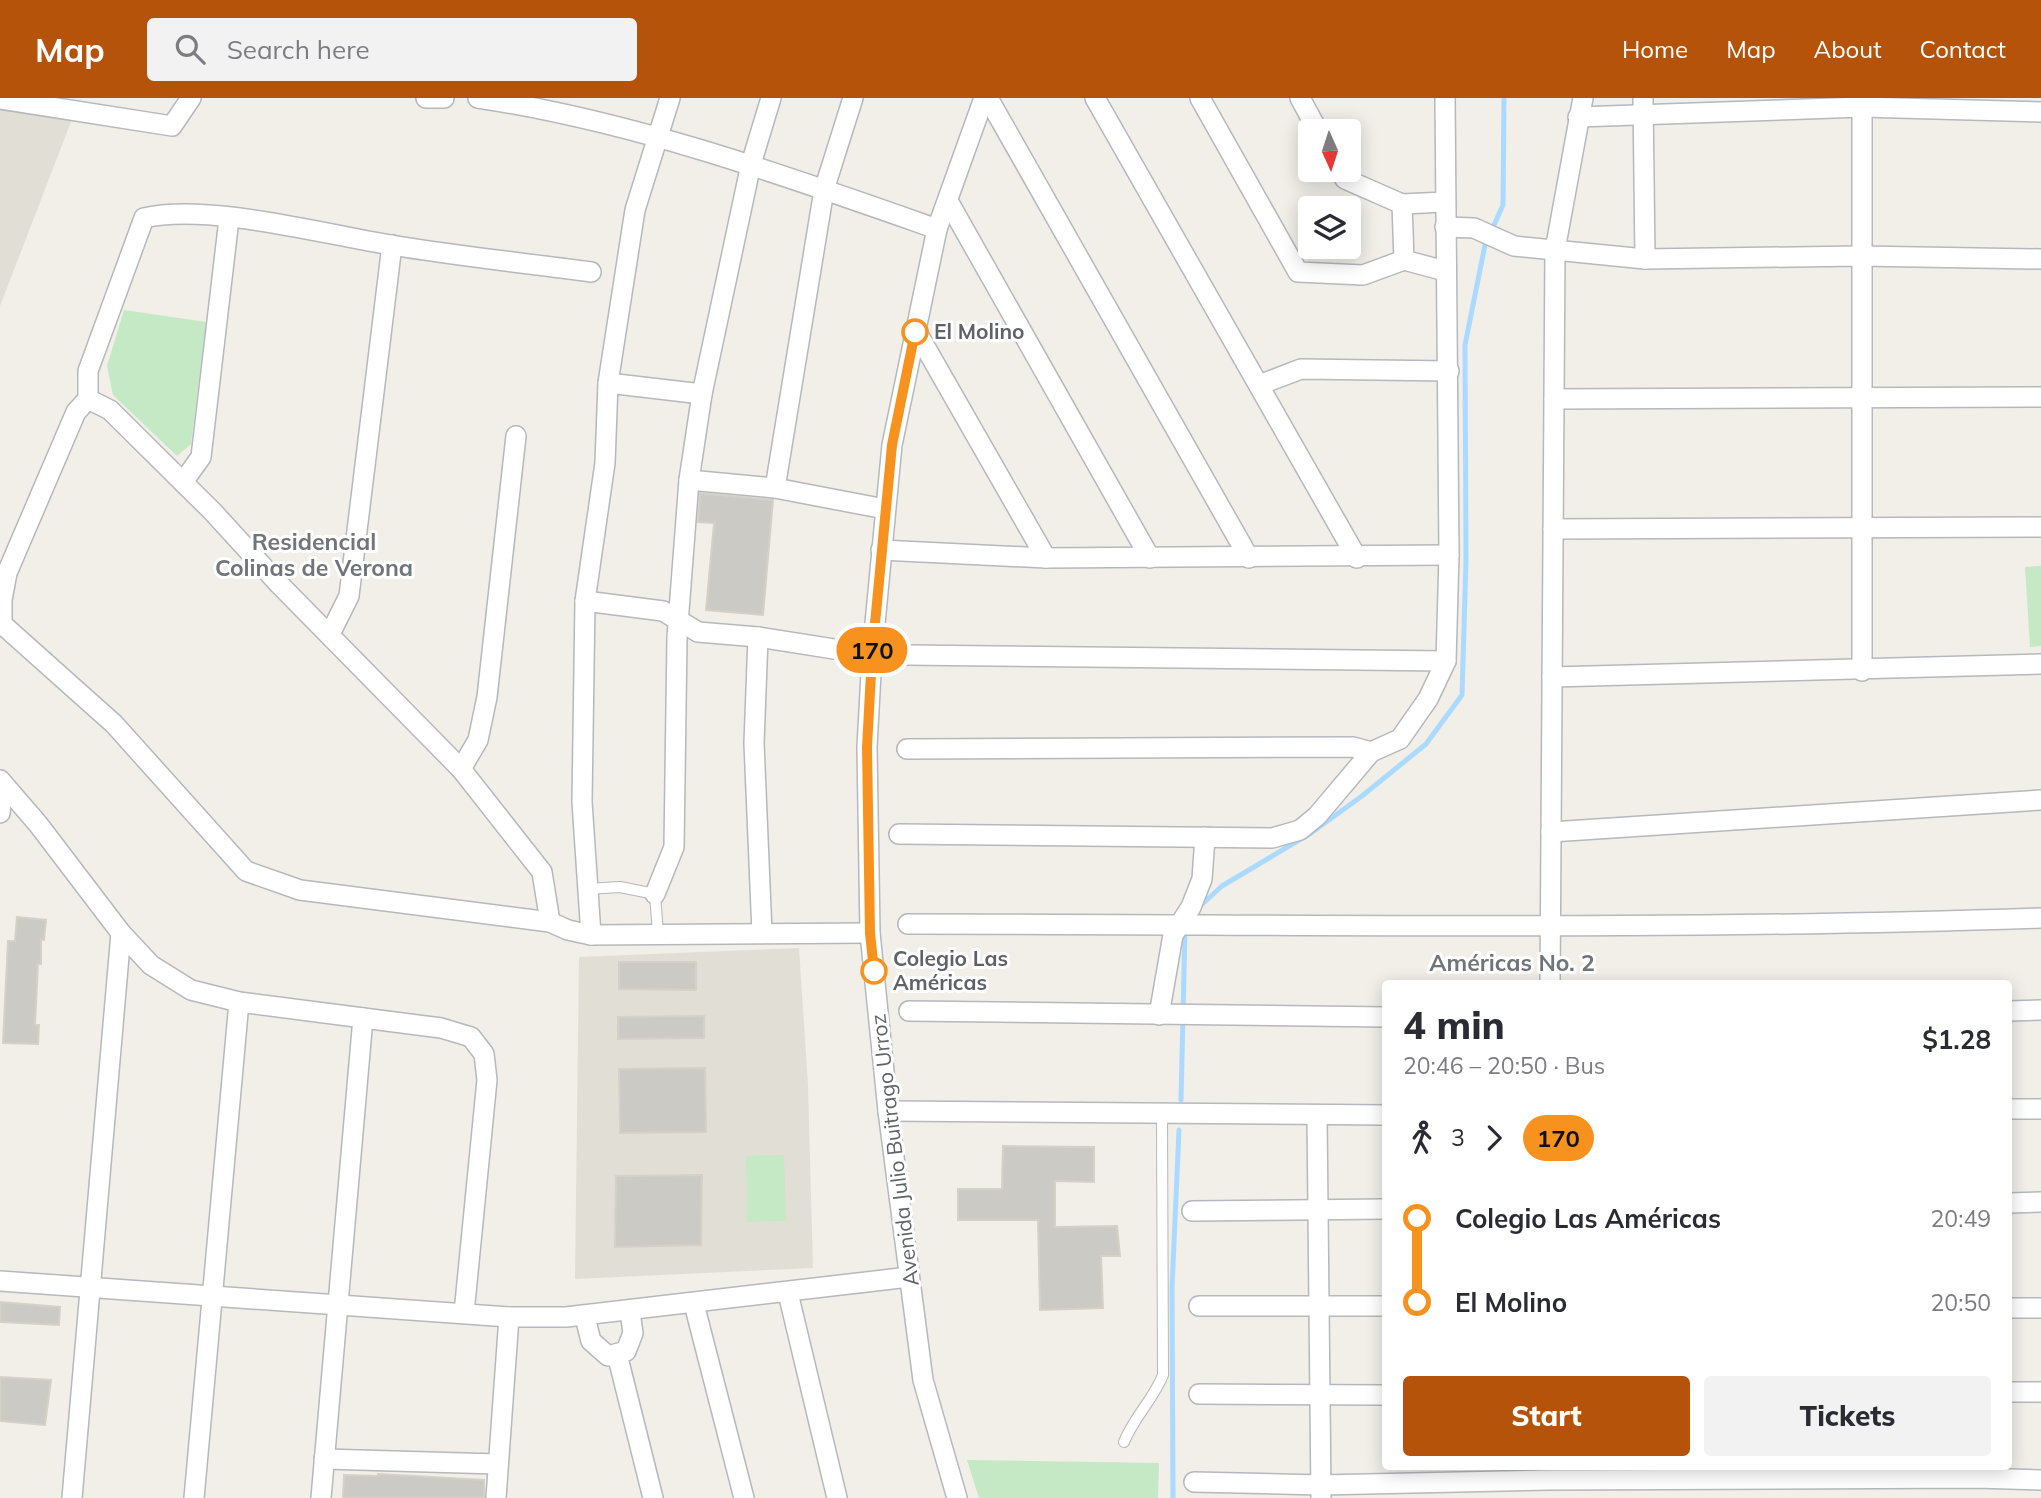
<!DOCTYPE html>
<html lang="en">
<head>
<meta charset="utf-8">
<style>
	:root { --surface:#fff; --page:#f2f2f3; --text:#2b2b33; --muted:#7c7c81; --accent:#b45309 }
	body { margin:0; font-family:Mulish,sans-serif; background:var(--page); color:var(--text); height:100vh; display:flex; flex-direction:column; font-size:26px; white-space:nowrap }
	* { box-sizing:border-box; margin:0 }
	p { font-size:23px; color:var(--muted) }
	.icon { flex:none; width:38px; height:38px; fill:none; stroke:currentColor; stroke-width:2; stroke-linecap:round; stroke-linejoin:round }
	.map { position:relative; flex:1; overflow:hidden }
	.side { position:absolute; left:1382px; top:882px; width:630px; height:490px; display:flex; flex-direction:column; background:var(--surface); border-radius:7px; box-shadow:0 4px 18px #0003 }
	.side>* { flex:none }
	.badge { padding:0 14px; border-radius:23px; font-size:24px; line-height:46px }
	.needle { width:46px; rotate:177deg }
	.buttons { position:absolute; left:1298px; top:21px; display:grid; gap:14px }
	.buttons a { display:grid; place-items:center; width:63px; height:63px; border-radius:7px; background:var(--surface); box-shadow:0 4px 18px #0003; font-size:35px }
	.map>.badge { position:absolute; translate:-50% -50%; box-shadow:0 0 0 4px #fff }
	.legs { display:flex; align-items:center; gap:10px; height:77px; padding:0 21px; font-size:23px }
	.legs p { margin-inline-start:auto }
	.head { display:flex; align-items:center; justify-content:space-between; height:119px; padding:0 21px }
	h1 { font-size:38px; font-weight:800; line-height:52px }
	.button { display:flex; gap:14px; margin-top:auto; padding:14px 21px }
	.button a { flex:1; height:80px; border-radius:7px; background:var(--accent); color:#fff; font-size:28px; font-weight:800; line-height:80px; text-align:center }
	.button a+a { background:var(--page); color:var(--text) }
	ul { padding:0 21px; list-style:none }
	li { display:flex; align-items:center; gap:24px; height:84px; font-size:26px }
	li i { display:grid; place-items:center; width:10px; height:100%; margin:0 9px; background:currentColor }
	li i::after { content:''; width:18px; height:18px; margin:-9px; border:5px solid; border-radius:50%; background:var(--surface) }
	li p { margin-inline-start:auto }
	li:first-child i { background:linear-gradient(#0000 50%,currentColor 0) }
	li:last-child i { background:linear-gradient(currentColor 50%,#0000 0) }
	header { display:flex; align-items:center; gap:42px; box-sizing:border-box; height:98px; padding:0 35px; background:var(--accent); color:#fff }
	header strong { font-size:33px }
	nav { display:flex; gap:38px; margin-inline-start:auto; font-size:24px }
	.search { width:490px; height:63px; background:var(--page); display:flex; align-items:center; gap:18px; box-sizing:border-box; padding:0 24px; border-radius:7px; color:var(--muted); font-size:26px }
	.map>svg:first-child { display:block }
	.education { fill:#e1ded6 }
	.green { fill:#c5e8c5 }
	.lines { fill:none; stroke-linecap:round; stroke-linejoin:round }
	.stream { stroke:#aadaff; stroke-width:5 }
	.building { fill:#cccac5; stroke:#d6d1c6; stroke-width:2 }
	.service-casing { stroke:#b5b8bc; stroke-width:12 }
	.minor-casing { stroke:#b5b8bc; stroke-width:22 }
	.service { stroke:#fff; stroke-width:10 }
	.minor { stroke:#fff; stroke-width:19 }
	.line-1-casing { stroke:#fff; stroke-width:16 }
	.line-1 { stroke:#f7921f; stroke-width:10 }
	.stop-1-dot { fill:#fff; stroke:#f7921f; stroke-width:3.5 }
	.labels { text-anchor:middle; stroke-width:6; stroke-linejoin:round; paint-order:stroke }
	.stop-label { font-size:21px; font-weight:bold; fill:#5f6368; stroke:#fff; text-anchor:start }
	.street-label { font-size:21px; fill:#5f6368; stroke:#fff }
	.neighbourhood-label { font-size:23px; font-weight:bold; fill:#70757a; stroke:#fff }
</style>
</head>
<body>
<header>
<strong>Map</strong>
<div class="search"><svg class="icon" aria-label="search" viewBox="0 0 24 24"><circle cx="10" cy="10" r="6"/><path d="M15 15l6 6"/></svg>Search here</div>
<nav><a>Home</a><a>Map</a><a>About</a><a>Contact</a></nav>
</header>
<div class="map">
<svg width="2041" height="1400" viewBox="0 0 2041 1400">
	<rect width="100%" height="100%" fill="#f1efe8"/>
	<g class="education">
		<polygon points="0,4 74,16 0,208"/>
		<polygon points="799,850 808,987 813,1170 575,1181 579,859"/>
	</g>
	<g class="green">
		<polygon points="124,212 206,224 191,346 177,358 113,297 107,268"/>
		<polygon points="2041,468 2041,548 2030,549 2025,469"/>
		<polygon points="784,1057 786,1123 747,1124 746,1058"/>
		<polygon points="967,1362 1159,1365 1158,1400 979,1400"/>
	</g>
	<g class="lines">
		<g class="stream">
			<polyline points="1198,810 1222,788 1311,735 1362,698 1426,646 1462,597 1466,462 1465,247 1485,147 1503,107 1504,0"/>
			<polyline points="1181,1002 1185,832"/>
			<polyline points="1173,1400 1172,1190 1179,1032"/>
		</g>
	</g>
	<g class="building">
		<polygon points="700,395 773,402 763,517 706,512 714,425 698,424"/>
		<polygon points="17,819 46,822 44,842 41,841 41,866 38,866 35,927 39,927 38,946 3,945 8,843 15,843"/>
		<polygon points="619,864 696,864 696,892 619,891"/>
		<polygon points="704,918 704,940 618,941 618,919"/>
		<polygon points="705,970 706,1034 620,1035 619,971"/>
		<polygon points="1003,1048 1094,1049 1094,1084 1055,1083 1055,1129 1117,1128 1120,1158 1101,1158 1103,1210 1040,1212 1038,1122 958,1122 958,1091 1002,1091"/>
		<polygon points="702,1077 701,1147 615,1149 616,1078"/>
		<polygon points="0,1204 60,1209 59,1227 0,1224"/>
		<polygon points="0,1279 51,1282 45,1327 0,1323"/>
		<polygon points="378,1376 484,1382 484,1400 343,1400 344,1377 378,1378"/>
	</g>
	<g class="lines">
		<defs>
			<g id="service">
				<polyline points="587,791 620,789 655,796 658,836"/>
				<path d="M1124 1344C1134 1319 1153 1302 1163 1277L1162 1016"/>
			</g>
			<g id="minor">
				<polyline points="426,0 444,0"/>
				<path d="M478 0C636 24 786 78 937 131"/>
				<polyline points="988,0 1249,460"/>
				<polyline points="1095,0 1357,460"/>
				<polyline points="1200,0 1298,174 1363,177 1404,162"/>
				<polyline points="1300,0 1318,33"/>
				<polyline points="1643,0 1645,161"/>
				<polyline points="1862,0 1862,573"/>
				<polyline points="0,1 172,28 191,0"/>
				<polyline points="1578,19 1862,9 2041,14"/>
				<polyline points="1339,72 1345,81 1402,106 1445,104"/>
				<polyline points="948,103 1150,460"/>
				<polyline points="1402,106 1404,162 1445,173"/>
				<polyline points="1445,129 1474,130 1514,148 1645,161 1860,158 2041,161"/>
				<path d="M591 174C524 165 457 158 391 147 324 136 206 105 144 120L88 273V301L76 314 7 475 2 502V526L114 626 246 773 300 792 550 824 568 832 591 837 870 835"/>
				<polyline points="915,231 1046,460"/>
				<polyline points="608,285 702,296"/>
				<polyline points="1259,287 1301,271 1449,273"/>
				<polyline points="88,301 110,312 213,414 278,485 461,671 542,774 550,824"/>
				<polyline points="1554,301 2041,299"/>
				<polyline points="689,382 775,390 885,411"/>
				<polyline points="183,384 201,359 229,121"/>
				<polyline points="775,390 824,92 853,0"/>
				<polyline points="1553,431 2041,429"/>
				<polyline points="881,452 1046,460 1449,457"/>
				<polyline points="585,503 663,513 698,534 758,539 872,557"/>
				<polyline points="330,536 349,498 392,147"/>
				<polyline points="758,539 754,645 762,835"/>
				<polyline points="905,557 1446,563"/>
				<polyline points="1552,579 2041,566"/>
				<polyline points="907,651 1353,649 1371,654"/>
				<polyline points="461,671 478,642 487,599 516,338"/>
				<polyline points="0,682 38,726 121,835 151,867 191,892 239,904 441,930 471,939 484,956 487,982 464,1215"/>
				<polyline points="0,715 3,686"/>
				<polyline points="1551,734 2041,702"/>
				<polyline points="899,736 1272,740 1300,732 1317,718 1371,654 1400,641 1428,601 1446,563 1449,457 1445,0"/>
				<polyline points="655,796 674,749 677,539 689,382 702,296 751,66 771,0"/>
				<path d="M908 826C1286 826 1663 833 2041 820"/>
				<polyline points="591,837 582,704 585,503 605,365 608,285 635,112 670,0"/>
				<polyline points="1550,886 1555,152 1583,0"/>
				<polyline points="909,913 1386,919"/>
				<polyline points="2009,913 2041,912"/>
				<polyline points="1159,917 1173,837 1191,809 1202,781 1205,739"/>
				<polyline points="2009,1011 2041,1011"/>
				<polyline points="888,1013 1386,1017"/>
				<polyline points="1317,1017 1321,1399"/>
				<polyline points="2009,1105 2041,1104"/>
				<polyline points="1192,1113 1386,1111"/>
				<polyline points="0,1183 509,1219 566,1219 909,1179"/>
				<polyline points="788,1195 837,1400"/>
				<polyline points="694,1206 744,1400"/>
				<polyline points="1199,1208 1386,1208"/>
				<polyline points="2009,1210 2041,1210"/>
				<polyline points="585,1219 591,1243 608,1258 626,1253 633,1235 630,1214"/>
				<polyline points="617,1256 653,1400"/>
				<polyline points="2009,1294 2041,1294"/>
				<polyline points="1199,1296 1386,1297"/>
				<polyline points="324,1361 497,1366"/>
				<polyline points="1194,1384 1321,1387 1548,1382 1976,1380 2041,1382"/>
				<polyline points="72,1400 121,835"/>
				<polyline points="194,1400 239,904"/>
				<polyline points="321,1400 363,920"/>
				<polyline points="496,1400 509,1219"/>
				<polyline points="957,1400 923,1282 888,1013 870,835 867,649 872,557 892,347 937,131 984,0"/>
			</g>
		</defs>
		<use href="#service" class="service-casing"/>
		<use href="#minor" class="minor-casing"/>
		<use href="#service" class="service"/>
		<use href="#minor" class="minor"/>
	</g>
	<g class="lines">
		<defs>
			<polyline id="line-1" points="874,873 870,835 867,649 872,557 892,347 915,234"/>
		</defs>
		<use href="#line-1" class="line-1-casing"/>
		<use href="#line-1" class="line-1"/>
	</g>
	<g class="stop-1-dot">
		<circle cx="915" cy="234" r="12"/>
		<circle cx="874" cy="873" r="12"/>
	</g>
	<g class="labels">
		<g class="stop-label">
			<text x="934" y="241">El Molino</text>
			<text x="893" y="868">Colegio Las<tspan x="893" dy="24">Américas</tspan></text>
		</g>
		<g class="street-label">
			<text transform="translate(895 1052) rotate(-97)" y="7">Avenida Julio Buitrago Urroz</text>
		</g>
		<g class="neighbourhood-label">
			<text x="314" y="452">Residencial<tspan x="314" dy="26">Colinas de Verona</tspan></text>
			<text x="1512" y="873">Américas No. 2</text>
		</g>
	</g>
</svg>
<div class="buttons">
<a><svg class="needle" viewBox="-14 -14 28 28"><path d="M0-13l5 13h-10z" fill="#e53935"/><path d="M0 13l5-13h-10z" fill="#7c7c81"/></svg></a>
<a><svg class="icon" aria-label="layers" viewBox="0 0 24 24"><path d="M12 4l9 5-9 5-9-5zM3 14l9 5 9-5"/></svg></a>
</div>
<b class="badge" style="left:872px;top:552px;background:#f7921f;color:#111">170</b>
<section class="side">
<div class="head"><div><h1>4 min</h1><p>20:46 – 20:50 · Bus</p></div><b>$1.28</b></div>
<div class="legs"><svg class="icon" aria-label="walk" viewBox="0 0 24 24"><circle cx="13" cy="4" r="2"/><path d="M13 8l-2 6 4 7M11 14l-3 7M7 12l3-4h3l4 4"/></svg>3<svg class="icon" aria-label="forward" viewBox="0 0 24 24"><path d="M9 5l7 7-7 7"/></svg><b class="badge" style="background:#f7921f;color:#111">170</b></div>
<ul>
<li><i style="color:#f7921f"></i><b>Colegio Las Américas</b><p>20:49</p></li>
<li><i style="color:#f7921f"></i><b>El Molino</b><p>20:50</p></li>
</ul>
<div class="button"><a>Start</a><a>Tickets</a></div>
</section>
</div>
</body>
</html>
